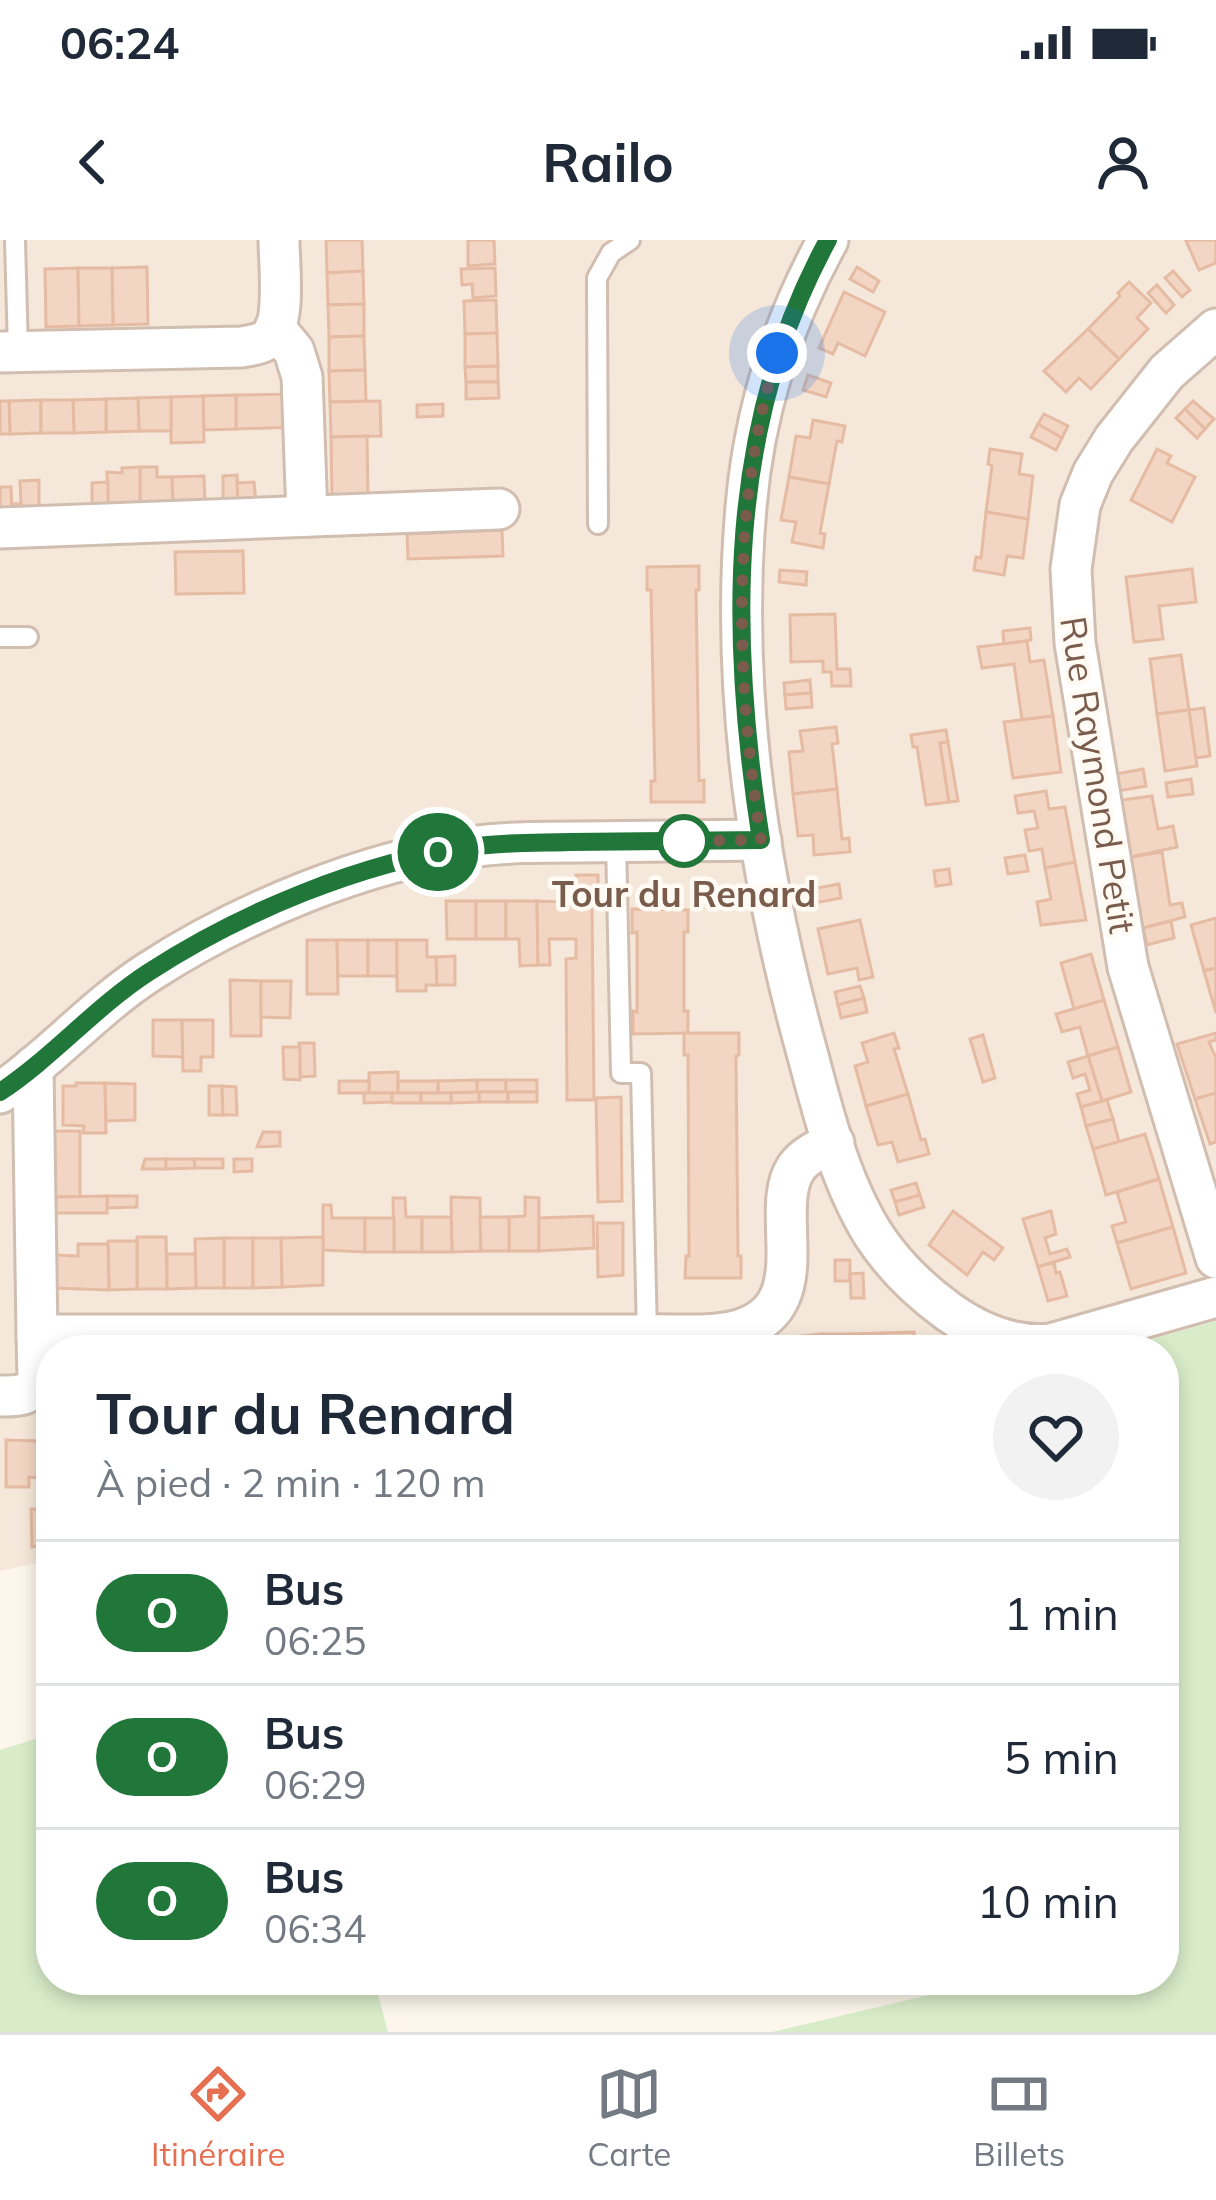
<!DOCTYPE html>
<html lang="fr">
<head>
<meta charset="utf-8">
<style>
	:root { --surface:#fff; --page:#f2f2f3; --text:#1f2937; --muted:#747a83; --line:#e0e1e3; --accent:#e76f51 }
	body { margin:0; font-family:Mulish,sans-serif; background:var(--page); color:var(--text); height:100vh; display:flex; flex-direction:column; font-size:45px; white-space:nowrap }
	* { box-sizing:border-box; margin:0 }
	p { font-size:39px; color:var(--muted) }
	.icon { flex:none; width:66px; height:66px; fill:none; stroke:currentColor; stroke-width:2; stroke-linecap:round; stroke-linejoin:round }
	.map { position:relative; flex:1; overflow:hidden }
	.side { position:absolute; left:36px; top:1095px; width:1143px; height:660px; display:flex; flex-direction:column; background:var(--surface); border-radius:48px; box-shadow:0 6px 18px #0003 }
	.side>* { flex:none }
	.badge { padding:0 24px; border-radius:39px; font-size:42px; line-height:78px }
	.you { position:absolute; width:60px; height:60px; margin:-30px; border:9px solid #fff; border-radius:50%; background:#1a73e8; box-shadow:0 0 0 18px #1a73e833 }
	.map>.badge { position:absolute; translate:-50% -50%; box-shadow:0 0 0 6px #fff }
	.round { display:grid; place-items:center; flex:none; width:126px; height:126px; border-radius:63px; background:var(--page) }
	.headline { display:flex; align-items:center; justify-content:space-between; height:204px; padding:0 60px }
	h1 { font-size:57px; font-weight:700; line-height:90px }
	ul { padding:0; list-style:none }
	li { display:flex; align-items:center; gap:36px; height:144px; padding:0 60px; border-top:3px solid var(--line) }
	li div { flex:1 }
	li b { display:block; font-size:45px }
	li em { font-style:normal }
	li .badge { min-width:132px; font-weight:700; text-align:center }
	.status { display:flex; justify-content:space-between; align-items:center; height:84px; padding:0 60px; background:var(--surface); direction:ltr }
	.status svg { height:33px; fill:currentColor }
	header { display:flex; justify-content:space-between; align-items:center; height:156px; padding:0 60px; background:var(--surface); font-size:54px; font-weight:700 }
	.dock { display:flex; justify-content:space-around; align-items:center; height:168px; border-top:3px solid var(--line); background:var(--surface); font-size:33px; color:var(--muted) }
	.dock a { display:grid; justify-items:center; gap:6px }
	.dock .selected { color:var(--accent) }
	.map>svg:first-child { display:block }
	.residential { fill:#f5e8da }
	.green { fill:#d8ecc9 }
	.building { fill:#f3d5c3; stroke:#e6bba3; stroke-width:3 }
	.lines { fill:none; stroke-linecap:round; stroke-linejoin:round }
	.service-casing { stroke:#d1beb0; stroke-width:24 }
	.minor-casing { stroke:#d1beb0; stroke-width:45 }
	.service { stroke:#fff; stroke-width:18 }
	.minor { stroke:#fff; stroke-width:39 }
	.line-casing { stroke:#fff; stroke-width:27 }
	.line { stroke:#217639; stroke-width:18 }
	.walk { stroke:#7a5c4d; stroke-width:12; stroke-dasharray:0 21.6 }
	.stop-dot { fill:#fff; stroke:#217639; stroke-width:6 }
	.labels { text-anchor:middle; stroke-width:9; stroke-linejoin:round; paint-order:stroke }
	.street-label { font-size:36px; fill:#7a5c4d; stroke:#fffaf3 }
	.stop-label { font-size:36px; font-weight:bold; fill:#7a5c4d; stroke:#fffaf3 }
</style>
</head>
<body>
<div class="status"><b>06:24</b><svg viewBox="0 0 49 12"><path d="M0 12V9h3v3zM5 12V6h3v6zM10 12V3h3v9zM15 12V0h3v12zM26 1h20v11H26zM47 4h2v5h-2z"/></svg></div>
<header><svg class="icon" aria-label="back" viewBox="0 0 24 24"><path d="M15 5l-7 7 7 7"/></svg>Railo<svg class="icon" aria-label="person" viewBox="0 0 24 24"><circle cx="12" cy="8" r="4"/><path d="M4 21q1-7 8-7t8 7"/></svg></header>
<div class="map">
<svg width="1216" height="1792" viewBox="0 0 1216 1792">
	<rect width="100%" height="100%" fill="#fdf6ec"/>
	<polygon class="residential" points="0,0 1216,0 1216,1081 1113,1110 51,1110 51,1320 0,1331"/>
	<g class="green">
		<polygon points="1216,1081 1216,1792 772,1792 993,1740 1164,1740 1164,1110 1113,1110"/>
		<polygon points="51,1494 51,1740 374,1740 388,1792 0,1792 0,1510"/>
	</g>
	<g class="building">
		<polygon points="326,0 362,0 363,31 327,33"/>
		<polygon points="468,0 494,0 495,24 468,26"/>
		<polygon points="1189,0 1216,0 1216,23 1199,30 1186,1"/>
		<polygon points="147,27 148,84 113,85 112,28"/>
		<polygon points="857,27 879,41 873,52 850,39"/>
		<polygon points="78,28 79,86 46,87 45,29"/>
		<polygon points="78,28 112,28 113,85 79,86"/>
		<polygon points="495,28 496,56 473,58 472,44 462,45 461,29"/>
		<polygon points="363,31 364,64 328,65 327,33"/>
		<polygon points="1173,31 1190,50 1182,57 1165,38"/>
		<polygon points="1129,42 1151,63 1137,78 1148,89 1119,119 1088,89 1120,56 1118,53"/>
		<polygon points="1157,45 1174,65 1166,73 1148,53"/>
		<polygon points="844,52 885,72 865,116 838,103 833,114 819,108"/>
		<polygon points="496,60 497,93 465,94 464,61"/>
		<polygon points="364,64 364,96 329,97 328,65"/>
		<polygon points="1088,89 1119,119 1091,149 1079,138 1066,152 1044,131"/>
		<polygon points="497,93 498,126 465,127 465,94"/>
		<polygon points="364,96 365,130 329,131 329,97"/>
		<polygon points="498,126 498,142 466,142 465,127"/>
		<polygon points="365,130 366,161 330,162 329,131"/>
		<polygon points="808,135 831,143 826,157 803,150"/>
		<polygon points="466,142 498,142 499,158 466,159"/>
		<polygon points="294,154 295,187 236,189 236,155"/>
		<polygon points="236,155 236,189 204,190 203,156"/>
		<polygon points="203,156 204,202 171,203 171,157"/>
		<polygon points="171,157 171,191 139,191 138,158"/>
		<polygon points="138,158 139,191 106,192 106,159"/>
		<polygon points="106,159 106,192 74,193 73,160"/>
		<polygon points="41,160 41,193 10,194 9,161"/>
		<polygon points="41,160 73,160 74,193 41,193"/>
		<polygon points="0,161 9,161 10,194 0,194"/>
		<polygon points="380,161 381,196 331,197 330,162"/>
		<polygon points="1193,161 1214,179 1205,189 1185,169"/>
		<polygon points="443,164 443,176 417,177 417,165"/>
		<polygon points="1185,169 1205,189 1197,198 1176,178"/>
		<polygon points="1044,174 1068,186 1062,198 1038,184"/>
		<polygon points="813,180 845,186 842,202 837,201 829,244 789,237 796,196 810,198"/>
		<polygon points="1038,184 1062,198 1056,210 1031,197"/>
		<polygon points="367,196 368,258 332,260 331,197"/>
		<polygon points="990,209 1022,214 1019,234 1033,236 1028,279 986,272 992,226 988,224"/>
		<polygon points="1157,209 1171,216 1167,223 1195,237 1172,282 1131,260"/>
		<polygon points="140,227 157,227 157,237 172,237 173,266 140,267"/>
		<polygon points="140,227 140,267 108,269 107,232 122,233 122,228"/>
		<polygon points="237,235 238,264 223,264 223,236"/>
		<polygon points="204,236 205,265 173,266 172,237"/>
		<polygon points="789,237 829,244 820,293 825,294 823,308 792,302 796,282 781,280"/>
		<polygon points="39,240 39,272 12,273 11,264 21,264 20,241"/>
		<polygon points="108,242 108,269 92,269 92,243"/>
		<polygon points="254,242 256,263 238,264 237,243"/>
		<polygon points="0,247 11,247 12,273 0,274"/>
		<polygon points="986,272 1028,279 1023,318 1007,316 1004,335 974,330 976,317 981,318"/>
		<polygon points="502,290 503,316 408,319 407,294"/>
		<polygon points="243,311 244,353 176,354 175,312"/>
		<polygon points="699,326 699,350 696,350 699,541 704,540 704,562 651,562 651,541 655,541 651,350 647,350 647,327"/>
		<polygon points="1192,329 1196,362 1159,366 1163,399 1134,402 1126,337"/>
		<polygon points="780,330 807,332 806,345 779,342"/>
		<polygon points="835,374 837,429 850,429 851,446 832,446 831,432 823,432 823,421 791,422 790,375"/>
		<polygon points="1030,388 1031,400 1004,404 1003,391"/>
		<polygon points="1027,401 1030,422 1044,420 1053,476 1022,480 1014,424 982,428 978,407"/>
		<polygon points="1181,415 1189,470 1157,474 1150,419"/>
		<polygon points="810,440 811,453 785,455 784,443"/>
		<polygon points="811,453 812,467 786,469 785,455"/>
		<polygon points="1204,468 1210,516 1195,518 1189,470"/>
		<polygon points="1189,470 1197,526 1165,531 1157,474"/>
		<polygon points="1053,476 1061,532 1013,538 1004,482"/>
		<polygon points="836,487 838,503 832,504 837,549 793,554 789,512 803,511 800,491"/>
		<polygon points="946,490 948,502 940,503 949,562 926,565 917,507 913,507 911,495"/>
		<polygon points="948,502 958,561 949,562 940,503"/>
		<polygon points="1143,529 1146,546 1118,551 1116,534"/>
		<polygon points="1191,539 1193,554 1168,557 1166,543"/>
		<polygon points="837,549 842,599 849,598 850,612 814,615 813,595 798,596 793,554"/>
		<polygon points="1046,551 1049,569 1065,567 1075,622 1045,628 1042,609 1029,611 1025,590 1038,588 1034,571 1018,573 1015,556"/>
		<polygon points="1152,556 1158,589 1173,586 1177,607 1131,617 1122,560"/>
		<polygon points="1162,612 1170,665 1182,663 1185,677 1143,688 1131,617"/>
		<polygon points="1025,615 1028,631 1008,634 1005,618"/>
		<polygon points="1075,622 1086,680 1041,685 1037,662 1051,659 1045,628"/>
		<polygon points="949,629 951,644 936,646 934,631"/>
		<rect x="576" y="635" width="22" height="24"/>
		<polygon points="839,644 841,658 814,663 812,649"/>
		<polygon points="446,661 476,661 476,699 447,699"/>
		<rect x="476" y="661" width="30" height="38"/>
		<polygon points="506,661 537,661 538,725 520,726 519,699 506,699"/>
		<polygon points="537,661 592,663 594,860 567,860 566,719 576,718 576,699 549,699 550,725 538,725"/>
		<polygon points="632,669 688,670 688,692 684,692 684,771 688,771 688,793 633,794 633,771 637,772 637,692 632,693"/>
		<polygon points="1216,678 1216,728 1204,731 1191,685"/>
		<polygon points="860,680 873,737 859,740 857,728 828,734 818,689"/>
		<polygon points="1171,681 1174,698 1147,705 1143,688"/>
		<polygon points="307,700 337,700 338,754 307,754"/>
		<polygon points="337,700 368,700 368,736 338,736"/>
		<rect x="368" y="700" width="29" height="36"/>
		<polygon points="397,700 427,700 427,717 436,717 437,745 426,745 426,751 397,751"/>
		<polygon points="1091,714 1104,760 1074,769 1061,723"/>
		<polygon points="455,716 455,745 437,745 436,717"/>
		<polygon points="1216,728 1216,773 1204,731"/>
		<polygon points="230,740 261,741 261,796 231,796"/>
		<polygon points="261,741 291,741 290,778 261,777"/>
		<polygon points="860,746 864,758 838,765 835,752"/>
		<polygon points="864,758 867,772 841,778 838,765"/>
		<polygon points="1104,760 1118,807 1088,816 1080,787 1062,792 1056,774"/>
		<polygon points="153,780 182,780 183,817 153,816"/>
		<polygon points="182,780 213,780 213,817 201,817 201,831 183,831"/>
		<polygon points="684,793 739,793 739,815 736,816 738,1016 741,1016 741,1038 685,1038 686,1016 689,1016 688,815 684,815"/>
		<polygon points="894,793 899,808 894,809 908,854 866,866 855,826 868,822 862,803"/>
		<polygon points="1216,793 1216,800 1209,802 1216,818 1216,853 1195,859 1177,804"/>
		<polygon points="983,795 995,838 983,842 970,799"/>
		<polygon points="299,803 314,803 315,836 300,837"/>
		<polygon points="283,807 300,807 300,840 284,839"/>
		<polygon points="1118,807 1131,852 1102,861 1088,816"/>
		<polygon points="1088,816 1102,861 1081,867 1077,854 1090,850 1085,834 1073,838 1068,822"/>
		<polygon points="398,832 398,853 369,853 369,833"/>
		<rect x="477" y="840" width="29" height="12"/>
		<polygon points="477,840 477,852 438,853 438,841"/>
		<rect x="506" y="840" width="31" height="12"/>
		<rect x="339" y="841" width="30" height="12"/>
		<rect x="398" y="841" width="40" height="12"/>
		<polygon points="76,843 105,843 106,893 83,893 84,886 63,885 63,846 76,846"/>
		<polygon points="105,843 135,844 135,880 106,881"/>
		<polygon points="209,846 222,846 223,875 209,875"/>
		<polygon points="222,846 236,847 237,875 223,875"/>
		<rect x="479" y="852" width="29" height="10"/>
		<polygon points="479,852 479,862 451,863 451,853"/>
		<rect x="508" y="852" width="29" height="10"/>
		<polygon points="364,853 392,853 392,862 364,863"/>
		<rect x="392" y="853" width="29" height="10"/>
		<rect x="421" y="853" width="30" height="10"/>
		<polygon points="1216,853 1216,902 1210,904 1195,859"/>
		<polygon points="908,854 921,900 925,899 929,914 898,922 892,902 878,905 866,866"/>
		<polygon points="621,857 622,961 598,962 596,858"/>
		<polygon points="1107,860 1113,879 1086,886 1081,867"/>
		<polygon points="1113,879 1119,902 1093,909 1086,886"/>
		<polygon points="53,891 80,891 80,957 54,957"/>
		<polygon points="263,892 280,892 280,906 257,907"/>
		<polygon points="1145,894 1159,939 1106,955 1093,909"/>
		<polygon points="145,919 166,919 166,929 142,929"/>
		<polygon points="166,919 194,919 195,928 166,929"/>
		<polygon points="194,919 223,919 223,928 195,928"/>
		<polygon points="234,919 252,919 252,931 234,932"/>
		<polygon points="1159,939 1173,987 1117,1003 1112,986 1126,982 1117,952"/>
		<polygon points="916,943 920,955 895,962 891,950"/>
		<polygon points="920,955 924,967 899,975 895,962"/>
		<polygon points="107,956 137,956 137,967 107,968"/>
		<polygon points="107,956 107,973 54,973 54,957"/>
		<polygon points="451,957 480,958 481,1011 452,1012"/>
		<polygon points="525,957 539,958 539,1011 509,1011 509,977 525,976"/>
		<polygon points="393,958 405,958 406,977 422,977 422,1012 394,1012"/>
		<polygon points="323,965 331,965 332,978 365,978 365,1012 323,1010"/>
		<polygon points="953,971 1003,1008 994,1020 983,1012 967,1035 929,1005"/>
		<polygon points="1051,971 1056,994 1045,998 1050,1014 1067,1009 1070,1017 1038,1027 1023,979"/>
		<polygon points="593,976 594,1008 539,1011 539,978"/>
		<polygon points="422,977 451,977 452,1012 422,1012"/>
		<polygon points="480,977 509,977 509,1011 481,1011"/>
		<rect x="365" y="978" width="29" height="34"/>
		<polygon points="597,983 623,983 623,1035 598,1037"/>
		<polygon points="1173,987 1186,1033 1131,1049 1117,1003"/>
		<polygon points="137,997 166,997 167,1049 137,1049"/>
		<polygon points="323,997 323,1045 282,1047 281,998"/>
		<rect x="224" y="998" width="29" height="50"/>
		<polygon points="224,998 224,1048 196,1048 195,999"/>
		<polygon points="253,998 281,998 282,1047 253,1048"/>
		<polygon points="108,1001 137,1001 137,1049 109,1050"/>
		<polygon points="78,1004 108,1004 109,1050 54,1048 54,1015 78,1016"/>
		<polygon points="167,1014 195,1014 196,1048 167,1049"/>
		<rect x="835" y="1020" width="15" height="21"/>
		<polygon points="1054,1022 1056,1033 1060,1032 1067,1056 1048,1061 1038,1027"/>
		<polygon points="863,1033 864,1058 851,1058 850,1034"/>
		<polygon points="914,1092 914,1110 882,1110 882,1093"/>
		<polygon points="882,1093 882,1110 852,1110 851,1094"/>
		<polygon points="822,1094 851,1094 852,1110 822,1110"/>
		<polygon points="822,1094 822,1110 782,1110 781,1098"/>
		<polygon points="6,1200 38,1201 38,1238 29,1237 29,1247 6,1247"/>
		<polygon points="31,1269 48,1269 49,1305 32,1307"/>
	</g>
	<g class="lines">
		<defs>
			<g id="service">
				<polyline points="15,0 18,111"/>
				<polyline points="598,284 597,38 611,13 630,0"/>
				<polyline points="0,397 28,397"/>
				<polyline points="616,601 621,833 641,833 647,1095"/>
			</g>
			<g id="minor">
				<path d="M828 0C782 83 754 173 746 267 730 450 759 640 808 816 824 876 840 941 873 994 893 1025 920 1051 949 1072 979 1093 1013 1108 1051 1104L1216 1057"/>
				<polyline points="275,88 294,111 302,137 307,276"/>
				<polyline points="1216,89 1167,132 1114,199 1093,233 1080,265 1071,329 1075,403 1128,727 1216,1018"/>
				<path d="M0 112 242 107C252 105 263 104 270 97 286 80 279 23 279 0"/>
				<polyline points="0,288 499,269"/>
				<polyline points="33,827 37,1095"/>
				<path d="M0 853C53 816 95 767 149 732 238 674 364 621 470 607 506 602 543 602 579 602 640 601 701 601 761 600"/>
				<path d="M0 1156C17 1156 30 1157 38 1140L37 1095H647C676 1094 710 1098 739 1090 820 1066 767 971 796 928 805 915 820 909 834 903"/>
			</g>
		</defs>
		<use href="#service" class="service-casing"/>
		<use href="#minor" class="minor-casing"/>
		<use href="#service" class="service"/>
		<use href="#minor" class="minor"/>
	</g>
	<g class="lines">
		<defs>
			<path id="line" d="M0 852C53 817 95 767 149 732 240 673 361 622 470 607 503 602 536 603 570 602 634 601 698 601 761 600 729 395 726 186 828 0"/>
		</defs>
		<use href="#line" class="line-casing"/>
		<use href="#line" class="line"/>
		<path class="walk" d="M684 601H680L761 600C736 438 730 271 777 113"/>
	</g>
	<circle class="stop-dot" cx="684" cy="601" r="24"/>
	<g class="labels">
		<g class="street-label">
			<text transform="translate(1098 535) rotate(81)" y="13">Rue Raymond Petit</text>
		</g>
		<g class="stop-label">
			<text x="684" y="667">Tour du Renard</text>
		</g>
	</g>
</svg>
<div class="you" style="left:777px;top:113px"></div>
<b class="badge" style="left:438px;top:612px;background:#217639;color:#fff">O</b>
<section class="side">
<div class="headline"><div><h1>Tour du Renard</h1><p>À pied · 2 min · 120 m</p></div><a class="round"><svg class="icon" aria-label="heart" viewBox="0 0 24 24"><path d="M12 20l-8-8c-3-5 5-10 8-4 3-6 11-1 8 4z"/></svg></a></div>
<ul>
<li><span class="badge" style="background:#217639;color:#fff">O</span><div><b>Bus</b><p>06:25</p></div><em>1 min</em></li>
<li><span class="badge" style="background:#217639;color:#fff">O</span><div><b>Bus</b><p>06:29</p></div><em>5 min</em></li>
<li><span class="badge" style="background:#217639;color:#fff">O</span><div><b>Bus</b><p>06:34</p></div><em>10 min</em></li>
</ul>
</section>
</div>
<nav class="dock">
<a class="selected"><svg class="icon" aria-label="directions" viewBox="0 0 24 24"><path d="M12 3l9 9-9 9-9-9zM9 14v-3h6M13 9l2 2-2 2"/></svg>Itinéraire</a>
<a><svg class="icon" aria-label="map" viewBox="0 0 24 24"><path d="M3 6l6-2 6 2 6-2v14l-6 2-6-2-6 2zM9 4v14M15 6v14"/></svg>Carte</a>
<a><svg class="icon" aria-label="tickets" viewBox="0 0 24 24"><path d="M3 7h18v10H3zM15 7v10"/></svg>Billets</a>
</nav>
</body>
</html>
